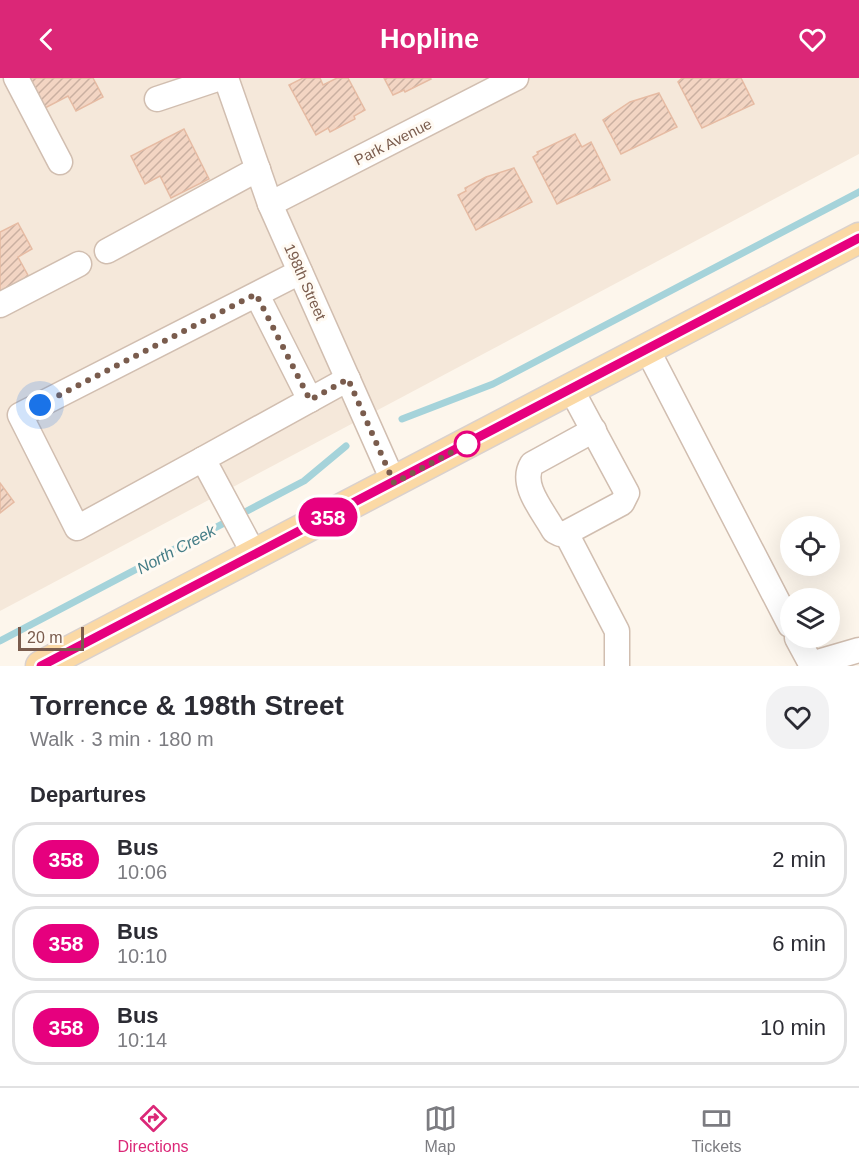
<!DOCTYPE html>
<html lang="en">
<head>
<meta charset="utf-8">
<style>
	:root { --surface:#fff; --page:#f2f2f3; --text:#2b2b33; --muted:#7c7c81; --line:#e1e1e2; --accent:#db2777 }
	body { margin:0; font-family:Arial,sans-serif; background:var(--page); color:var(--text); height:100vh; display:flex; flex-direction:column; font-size:22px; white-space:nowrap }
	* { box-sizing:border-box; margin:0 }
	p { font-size:20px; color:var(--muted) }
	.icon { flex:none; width:33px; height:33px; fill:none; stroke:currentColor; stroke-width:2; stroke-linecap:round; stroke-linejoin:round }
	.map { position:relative; height:588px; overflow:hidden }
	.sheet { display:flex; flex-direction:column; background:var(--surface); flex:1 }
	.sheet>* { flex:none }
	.badge { padding:0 12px; border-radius:20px; font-size:21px; line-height:39px }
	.fabs { position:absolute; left:780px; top:438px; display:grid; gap:12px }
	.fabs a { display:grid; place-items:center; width:60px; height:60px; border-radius:50%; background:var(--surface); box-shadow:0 6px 24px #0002; font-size:30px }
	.scale { position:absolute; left:18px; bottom:15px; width:66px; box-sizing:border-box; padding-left:6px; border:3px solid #7a5c4d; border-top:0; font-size:16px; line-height:21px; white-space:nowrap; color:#7a5c4d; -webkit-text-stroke:4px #fffaf3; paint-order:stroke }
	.you { position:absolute; width:30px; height:30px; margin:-15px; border:4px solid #fff; border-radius:50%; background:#1a73e8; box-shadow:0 0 0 9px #1a73e833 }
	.map>.badge { position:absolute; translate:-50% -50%; box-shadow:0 0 0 3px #fff }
	h2 { padding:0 30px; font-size:22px; line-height:54px }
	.round { display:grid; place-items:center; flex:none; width:63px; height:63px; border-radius:24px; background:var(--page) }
	.headline { display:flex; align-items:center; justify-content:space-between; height:102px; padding:0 30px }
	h1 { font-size:28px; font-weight:600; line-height:45px }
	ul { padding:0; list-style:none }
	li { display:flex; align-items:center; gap:18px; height:75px; margin:0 12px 9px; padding:0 18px; border:3px solid var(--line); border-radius:24px }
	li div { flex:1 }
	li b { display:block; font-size:22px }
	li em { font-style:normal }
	li .badge { min-width:66px; font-weight:700; text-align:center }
	header { display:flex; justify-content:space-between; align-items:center; height:78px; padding:0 30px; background:var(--accent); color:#fff; font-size:27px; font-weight:600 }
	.tabs { display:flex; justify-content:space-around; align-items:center; height:84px; border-top:2px solid var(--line); background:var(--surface); font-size:16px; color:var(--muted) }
	.tabs a { display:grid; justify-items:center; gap:3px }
	.tabs .current { color:var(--accent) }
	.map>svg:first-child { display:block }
	.residential { fill:#f5e8da }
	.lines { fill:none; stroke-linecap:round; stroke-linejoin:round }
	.stream { stroke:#a5d3da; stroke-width:7 }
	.building { fill:url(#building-hatch); stroke:#e6bba3; stroke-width:1.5 }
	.minor-casing { stroke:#d1beb0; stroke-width:27 }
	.major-casing { stroke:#dad1cd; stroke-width:33 }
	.minor { stroke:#fff; stroke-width:24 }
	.major { stroke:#fbd9a5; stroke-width:30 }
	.line-casing { stroke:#fff; stroke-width:14 }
	.line { stroke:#e6007e; stroke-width:9 }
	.walk { stroke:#7a5c4d; stroke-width:6; stroke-dasharray:0 10.8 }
	.stop-dot { fill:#fff; stroke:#e6007e; stroke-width:3 }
	.labels { text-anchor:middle; stroke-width:6; stroke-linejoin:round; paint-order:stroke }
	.street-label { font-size:15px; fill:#7a5c4d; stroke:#fffaf3 }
	.water-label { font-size:16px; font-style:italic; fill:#437c86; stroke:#fffaf3 }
</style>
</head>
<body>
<header><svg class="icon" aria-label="back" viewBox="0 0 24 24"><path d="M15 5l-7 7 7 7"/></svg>Hopline<svg class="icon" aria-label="heart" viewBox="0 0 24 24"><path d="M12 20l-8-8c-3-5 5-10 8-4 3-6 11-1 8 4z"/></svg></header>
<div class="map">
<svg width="859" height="588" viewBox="0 0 859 588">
	<defs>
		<pattern id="building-hatch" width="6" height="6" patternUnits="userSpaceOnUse" patternTransform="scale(1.5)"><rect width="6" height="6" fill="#f3d5c3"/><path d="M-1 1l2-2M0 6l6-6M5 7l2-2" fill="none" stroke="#cab0a1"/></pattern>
	</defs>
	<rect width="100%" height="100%" fill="#fdf6ec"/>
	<polygon class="residential" points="0,0 859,0 859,76 0,533"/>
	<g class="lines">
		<g class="stream">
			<polyline points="402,341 493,306 859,114"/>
			<polyline points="0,563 304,403 346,368"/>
		</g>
	</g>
	<g class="building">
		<polygon points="30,0 93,0 103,19 76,33 68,18 45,30"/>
		<polygon points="303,0 320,0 323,7 337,0 348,0 365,32 354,38 355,41 330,54 328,50 316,57 289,7"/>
		<polygon points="384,0 430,0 431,1 405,14 404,12 393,17"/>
		<polygon points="682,0 741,0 754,26 702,50 678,4"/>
		<polygon points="659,15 677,49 621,76 603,42 630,24"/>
		<polygon points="184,51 209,101 171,120 160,98 145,106 131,78"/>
		<polygon points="575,56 582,69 591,64 610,102 557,126 533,79 538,76 537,74"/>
		<polygon points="514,90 532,124 476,152 458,117 466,113 465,110 486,99"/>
		<polygon points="18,145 32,171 18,179 30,201 0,217 0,154"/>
		<polygon points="0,405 14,424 0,435"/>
	</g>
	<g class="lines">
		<defs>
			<g id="minor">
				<polyline points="16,0 60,84"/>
				<polyline points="226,0 270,126 394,405"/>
				<polyline points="157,21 220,0"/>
				<polyline points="270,126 516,0"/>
				<polyline points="107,173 258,91"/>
				<polyline points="257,217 310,322"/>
				<polyline points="0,227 79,186"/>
				<polyline points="647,271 790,547"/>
				<polyline points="571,311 627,415 622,425 566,455 617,553 617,588"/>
				<polyline points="203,381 77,450 20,337 300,194"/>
				<path d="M566 455 560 456 554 453C544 434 519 407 532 386L594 352"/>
				<polyline points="254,476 203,381 348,301"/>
				<polyline points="797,560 811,586 859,572"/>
			</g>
			<polyline id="major" points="41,588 859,160"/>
		</defs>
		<use href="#minor" class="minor-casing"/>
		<use href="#major" class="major-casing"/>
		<use href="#minor" class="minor"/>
		<use href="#major" class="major"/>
	</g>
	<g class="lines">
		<defs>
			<polyline id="line" points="41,588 859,160"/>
		</defs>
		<use href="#line" class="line-casing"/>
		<use href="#line" class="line"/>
		<polyline class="walk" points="40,327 256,216 310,322 348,301 394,405 473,363 467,366"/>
	</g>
	<circle class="stop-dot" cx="467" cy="366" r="12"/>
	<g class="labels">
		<g class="street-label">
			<text transform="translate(393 64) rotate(-27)" y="5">Park Avenue</text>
			<text transform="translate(305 204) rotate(66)" y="5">198th Street</text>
		</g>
		<g class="water-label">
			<text transform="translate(176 471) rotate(-28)" y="6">North Creek</text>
		</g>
	</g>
</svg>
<div class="fabs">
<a><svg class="icon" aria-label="locate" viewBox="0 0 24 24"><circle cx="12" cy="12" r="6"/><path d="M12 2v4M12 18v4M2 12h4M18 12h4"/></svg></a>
<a><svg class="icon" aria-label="layers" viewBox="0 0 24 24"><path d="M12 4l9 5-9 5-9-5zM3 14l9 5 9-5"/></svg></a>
</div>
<div class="scale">20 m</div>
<div class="you" style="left:40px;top:327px"></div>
<b class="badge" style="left:328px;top:439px;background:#e6007e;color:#fff">358</b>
</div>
<section class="sheet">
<div class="headline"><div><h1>Torrence &amp; 198th Street</h1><p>Walk · 3 min · 180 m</p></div><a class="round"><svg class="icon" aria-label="heart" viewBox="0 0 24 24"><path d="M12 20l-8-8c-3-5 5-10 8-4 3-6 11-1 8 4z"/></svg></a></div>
<h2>Departures</h2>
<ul>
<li><span class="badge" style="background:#e6007e;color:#fff">358</span><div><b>Bus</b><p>10:06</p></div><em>2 min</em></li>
<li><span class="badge" style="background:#e6007e;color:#fff">358</span><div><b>Bus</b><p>10:10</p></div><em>6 min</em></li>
<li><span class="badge" style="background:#e6007e;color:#fff">358</span><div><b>Bus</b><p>10:14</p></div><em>10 min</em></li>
</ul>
</section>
<nav class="tabs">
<a class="current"><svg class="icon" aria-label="directions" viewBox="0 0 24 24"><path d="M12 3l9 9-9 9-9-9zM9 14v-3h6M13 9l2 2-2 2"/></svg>Directions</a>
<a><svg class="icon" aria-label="map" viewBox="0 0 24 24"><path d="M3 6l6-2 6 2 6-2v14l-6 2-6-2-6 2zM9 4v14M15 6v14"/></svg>Map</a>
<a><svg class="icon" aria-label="tickets" viewBox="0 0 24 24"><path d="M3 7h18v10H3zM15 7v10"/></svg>Tickets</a>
</nav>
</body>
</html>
